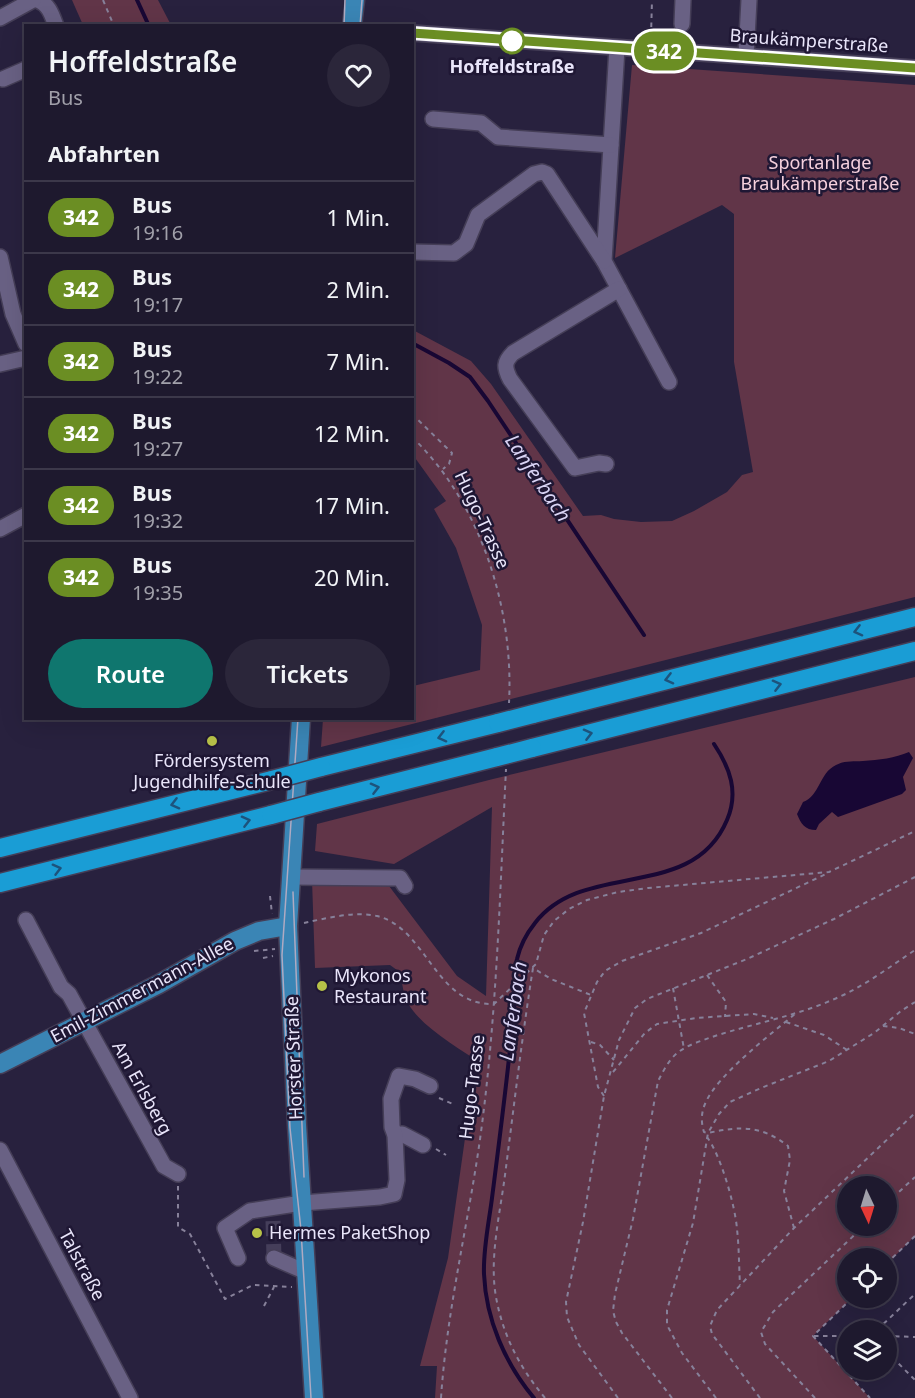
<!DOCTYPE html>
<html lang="de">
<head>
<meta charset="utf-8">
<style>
	:root { --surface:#1e192e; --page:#2b263a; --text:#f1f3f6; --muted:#a1a0aa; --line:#3c384a; --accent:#0f766e }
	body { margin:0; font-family:"Noto Sans",sans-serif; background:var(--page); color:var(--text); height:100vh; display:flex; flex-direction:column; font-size:22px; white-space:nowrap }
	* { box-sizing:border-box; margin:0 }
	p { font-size:20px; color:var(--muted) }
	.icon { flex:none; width:33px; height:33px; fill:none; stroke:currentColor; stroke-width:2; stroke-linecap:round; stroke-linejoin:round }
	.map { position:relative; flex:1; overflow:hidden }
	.panel { position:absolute; left:24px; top:24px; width:390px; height:696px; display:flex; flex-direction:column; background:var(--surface); border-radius:0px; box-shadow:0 6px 24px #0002,0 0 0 2px var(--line) }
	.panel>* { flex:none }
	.badge { padding:0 12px; border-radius:20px; font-size:21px; line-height:39px }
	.needle { width:39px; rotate:176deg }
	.tools { position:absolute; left:837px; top:1176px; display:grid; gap:12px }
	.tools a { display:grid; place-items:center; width:60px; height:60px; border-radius:50%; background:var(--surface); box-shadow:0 6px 24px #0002,0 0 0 2px var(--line); font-size:30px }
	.map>.badge { position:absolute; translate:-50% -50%; box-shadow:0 0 0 3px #fff }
	h2 { padding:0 24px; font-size:22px; line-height:54px }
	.round { display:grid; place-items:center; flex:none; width:63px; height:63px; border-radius:32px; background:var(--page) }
	.summary { display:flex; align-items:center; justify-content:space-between; height:102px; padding:0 24px }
	h1 { font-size:28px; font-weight:600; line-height:45px }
	.primary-button { display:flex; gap:12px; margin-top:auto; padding:12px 24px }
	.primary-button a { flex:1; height:69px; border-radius:36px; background:var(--accent); color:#fff; font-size:24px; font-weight:600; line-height:69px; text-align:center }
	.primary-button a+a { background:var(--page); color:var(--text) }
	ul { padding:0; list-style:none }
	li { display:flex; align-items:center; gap:18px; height:72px; padding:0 24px; border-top:2px solid var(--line) }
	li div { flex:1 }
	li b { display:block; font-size:22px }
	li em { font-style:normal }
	li .badge { min-width:66px; font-weight:700; text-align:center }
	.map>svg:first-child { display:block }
	.green { fill:#613548; fill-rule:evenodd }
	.water { fill:#180734 }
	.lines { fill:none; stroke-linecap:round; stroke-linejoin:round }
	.stream { stroke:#180734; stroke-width:4 }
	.minor-tunnel { stroke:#453e5a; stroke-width:15; stroke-dasharray:15 8; stroke-linecap:butt }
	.minor-casing { stroke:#453e57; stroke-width:18 }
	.major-casing { stroke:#453e57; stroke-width:21 }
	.highway-casing { stroke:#453e57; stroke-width:21 }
	.path { stroke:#87819a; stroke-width:2; stroke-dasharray:4.5 4.5; stroke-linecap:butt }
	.minor { stroke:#696184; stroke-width:15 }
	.major { stroke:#3a85b5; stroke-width:18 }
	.highway { stroke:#1a9dd5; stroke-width:18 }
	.tram { stroke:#afaac2; stroke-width:1.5 }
	.highway-bridge-casing { stroke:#453e57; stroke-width:21; stroke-linecap:butt }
	.highway-bridge { stroke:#1a9dd5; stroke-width:18 }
	.oneway { stroke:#1d537c }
	.line-casing { stroke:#fff; stroke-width:14 }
	.line { stroke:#6b8e23; stroke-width:9 }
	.stop-dot { fill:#fff; stroke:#6b8e23; stroke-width:3 }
	.poi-dot { fill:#b7c148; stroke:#1f1734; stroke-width:2 }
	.labels { text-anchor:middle; stroke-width:5; stroke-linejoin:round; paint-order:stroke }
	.street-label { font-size:18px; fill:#e9e5fa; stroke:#1f1734 }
	.stop-label { font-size:18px; font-weight:bold; fill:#e9e5fa; stroke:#1f1734 }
	.park-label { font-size:18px; fill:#f5d0dd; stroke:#1f1734 }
	.poi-label { font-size:18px; fill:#e9e5fa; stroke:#1f1734; text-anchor:start }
	.water-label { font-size:20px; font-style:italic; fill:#d9d3f4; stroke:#1f1734 }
</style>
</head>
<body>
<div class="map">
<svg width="915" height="1398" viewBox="0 0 915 1398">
	<rect width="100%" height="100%" fill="#28213e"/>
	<g class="green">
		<polygon points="72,0 158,0 171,25 83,25"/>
		<polygon points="632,65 915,85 915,597 321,747 323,719 412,718 413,686 480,670 482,625 456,548 434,509 446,501 413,455 413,330 471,361 491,384 583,516 601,515 614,519 641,522 672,521 694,511 727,492 742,475 753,472 734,362 734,214 722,205 615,258"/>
		<path d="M915 677V1236L887 1264 886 1258H848V1298H852L813 1336 870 1398H435L437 1366H420L448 1258 473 1082 482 1064C460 1049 423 1028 409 1005 403 995 402 983 401 973L390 965 315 968 312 880 386 882 457 976 486 996 492 807 394 864 315 851 317 824 493 779ZM848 1186H886V1226H848Z"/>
	</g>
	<path class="water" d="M909 752 913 758 903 777 906 790 902 794 838 817 832 812 819 824 816 830C805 830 801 824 797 814L803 802C820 796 819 773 836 765 846 760 853 762 863 761 879 760 895 758 909 752Z"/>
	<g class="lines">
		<g class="stream">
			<polyline points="137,0 149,26"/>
			<polyline points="412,343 449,363 470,377 488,401 644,635"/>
			<path d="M534 1398C505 1363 486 1320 484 1274 483 1249 489 1222 492 1198 498 1151 504 1105 509 1058 512 1037 514 1016 515 995 515 983 514 970 517 959 520 946 527 933 535 923 584 859 692 903 727 820 739 792 730 768 714 744"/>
		</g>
		<polyline class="minor-tunnel" points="273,1221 274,1258"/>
		<defs>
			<g id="minor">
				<path d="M37 0C49 4 52 15 56 26"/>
				<polyline points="0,18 33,0"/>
				<polyline points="682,24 683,0"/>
				<polyline points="412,33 915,68"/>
				<polyline points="617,48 604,261 669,382"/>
				<polyline points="746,56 749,0"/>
				<polyline points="3,79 26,69"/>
				<polyline points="433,119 481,123 498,137 611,145"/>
				<polyline points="412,252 454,253 466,244 478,215 534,174 542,172 547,174 604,261"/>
				<polyline points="0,257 13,314 26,344"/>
				<polyline points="0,364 26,358"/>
				<path d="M606 464 599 463 575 468 510 379C504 367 504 362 513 353L619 289"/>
				<polyline points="0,529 26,515"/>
				<polyline points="290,877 400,878 405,886"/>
				<polyline points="26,920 61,987 69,994 164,1166 178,1174"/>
				<polyline points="395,1135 402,1134 423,1145"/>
				<polyline points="0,1150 130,1398"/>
				<polyline points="238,1258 225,1228 250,1211 302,1203 380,1197 394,1194 397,1180 395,1135 392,1127 391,1099 399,1076 415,1079 430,1086"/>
				<polyline points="274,1258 306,1272"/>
			</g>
			<g id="major">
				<polyline points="352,26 355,0"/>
				<polyline points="301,718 288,926 297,1125 314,1398"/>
				<polyline points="0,1064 159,984 235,941 259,931 288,926"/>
			</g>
			<g id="highway">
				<polyline points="533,714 915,617"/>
				<polyline points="532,748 915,651"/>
				<polyline points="321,767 498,723"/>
				<polyline points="319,802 497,757"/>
				<polyline points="0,848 272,780"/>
				<polyline points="0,883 271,815"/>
			</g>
		</defs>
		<use href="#minor" class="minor-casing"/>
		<use href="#major" class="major-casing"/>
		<use href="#highway" class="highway-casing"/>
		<g class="path">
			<polyline points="103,0 114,26"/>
			<polyline points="651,36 652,0"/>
			<polyline points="412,414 452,453 449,464 443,469"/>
			<path d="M412 437C481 503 514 609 509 703"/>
			<polyline points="270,896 272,914"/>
			<path d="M304 923C327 918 354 911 377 916 427 928 435 1006 494 1004L536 964 544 935 554 921 569 909 587 900 618 892 648 888 829 872 915 831"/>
			<polyline points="254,951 275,949"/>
			<polyline points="263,958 273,956"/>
			<polyline points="707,975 726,1002 725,1017"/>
			<polyline points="673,988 684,1049"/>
			<polyline points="786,1022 824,1035 847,1050"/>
			<polyline points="883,1026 899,1028 915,1034"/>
			<polyline points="591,1042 600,1045 614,1060"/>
			<polyline points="613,1072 645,1033 657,1024 696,1018 754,1014 773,1018"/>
			<polyline points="604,1096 598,1087 584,1013 597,982 605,971 622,961 701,933 826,874"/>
			<polyline points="439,1098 453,1104 454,1102"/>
			<path d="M707 1137C721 1156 735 1205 737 1229 739 1247 739 1266 740 1285"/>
			<polyline points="436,1149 446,1155"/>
			<polyline points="178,1186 178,1227 190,1234 225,1299 253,1285 292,1287"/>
			<polyline points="886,1204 915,1177"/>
			<path d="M794 1228 784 1191 790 1160 788 1146C761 1125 740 1126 708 1133L704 1132C701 1123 701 1113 705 1104 716 1076 771 1034 795 1014"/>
			<polyline points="886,1264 915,1236"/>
			<polyline points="852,1298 813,1336 870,1398"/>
			<polyline points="264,1306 274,1287"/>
			<polyline points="877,1330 915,1294"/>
			<polyline points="814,1336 848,1336"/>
			<polyline points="886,1336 915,1337"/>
			<polyline points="886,1351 915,1380"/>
			<path d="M441 1398C447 1308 469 1221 481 1132 497 1012 500 890 506 769"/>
			<path d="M545 1398C520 1368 503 1336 496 1297 489 1258 500 1214 505 1175 514 1106 522 1037 533 968L551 979 591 995"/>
			<polyline points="618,1398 579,1345 567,1317 566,1302 583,1222 604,1096 619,1040 635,1008 647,999 747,959 834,919 915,877"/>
			<path d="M672 1398 622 1333 616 1322 613 1311 615 1294 633 1219 658 1081C663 1072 668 1061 676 1054 685 1046 698 1042 709 1038 750 1024 793 1017 832 1000 862 988 888 968 915 950"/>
			<polyline points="716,1398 682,1353 667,1325 667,1310 693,1223 708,1133 719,1114 730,1102 761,1088 829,1061 874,1033 901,1011 915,1002"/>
			<polyline points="760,1398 712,1334 710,1326 717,1310 794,1228 915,1113"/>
			<polyline points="815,1398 765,1344 761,1332 773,1312 864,1226"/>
		</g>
		<use href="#minor" class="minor"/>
		<use href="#major" class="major"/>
		<use href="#highway" class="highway"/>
		<g class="tram">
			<polyline points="344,26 345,0"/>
			<polyline points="360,26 362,0"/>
			<polyline points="298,718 282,955 290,1128 301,1230 311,1398"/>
			<polyline points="293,892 304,1177"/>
		</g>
		<defs>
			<g id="highway-bridge">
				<polyline points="498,723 533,714"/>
				<polyline points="497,757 532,748"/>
				<polyline points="272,780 321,767"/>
				<polyline points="271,815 319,802"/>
			</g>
		</defs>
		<use href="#highway-bridge" class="highway-bridge-casing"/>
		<use href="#highway-bridge" class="highway-bridge"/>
	</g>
	<defs><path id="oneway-chevron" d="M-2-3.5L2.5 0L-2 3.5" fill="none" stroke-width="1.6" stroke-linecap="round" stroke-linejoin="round" transform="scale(1.5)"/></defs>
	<g class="oneway">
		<use href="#oneway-chevron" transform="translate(858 631) rotate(166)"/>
		<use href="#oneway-chevron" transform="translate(669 679) rotate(166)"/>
		<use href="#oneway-chevron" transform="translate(777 685) rotate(-14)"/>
		<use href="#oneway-chevron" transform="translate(588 734) rotate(-14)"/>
		<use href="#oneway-chevron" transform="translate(442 737) rotate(166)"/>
		<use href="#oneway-chevron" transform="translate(375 788) rotate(-14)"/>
		<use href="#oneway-chevron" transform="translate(175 804) rotate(166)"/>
		<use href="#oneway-chevron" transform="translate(246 821) rotate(-14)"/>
		<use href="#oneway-chevron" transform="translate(57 869) rotate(-15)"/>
	</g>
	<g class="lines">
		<defs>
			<polyline id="line" points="412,33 915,68"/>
		</defs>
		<use href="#line" class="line-casing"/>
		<use href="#line" class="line"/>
	</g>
	<circle class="stop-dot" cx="512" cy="41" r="12"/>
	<g class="poi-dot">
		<circle cx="212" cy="741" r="6"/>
		<circle cx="322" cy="986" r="6"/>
		<circle cx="257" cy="1233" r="6"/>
	</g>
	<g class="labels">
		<g class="street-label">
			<text transform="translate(809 41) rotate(4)" y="6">Braukämperstraße</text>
			<text transform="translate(482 520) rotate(65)" y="6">Hugo-Trasse</text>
			<text transform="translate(142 990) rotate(-28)" y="6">Emil-Zimmermann-Allee</text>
			<text transform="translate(294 1058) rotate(-92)" y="6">Horster Straße</text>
			<text transform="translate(472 1087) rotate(-83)" y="6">Hugo-Trasse</text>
			<text transform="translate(142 1088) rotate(61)" y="6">Am Erlsberg</text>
			<text transform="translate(82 1265) rotate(62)" y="6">Talstraße</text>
		</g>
		<g class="stop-label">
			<text x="512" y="73">Hoffeldstraße</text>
		</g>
		<g class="park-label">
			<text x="820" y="169">Sportanlage<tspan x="820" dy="21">Braukämperstraße</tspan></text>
		</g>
		<g class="poi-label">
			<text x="212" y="767" text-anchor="middle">Fördersystem<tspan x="212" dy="21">Jugendhilfe-Schule</tspan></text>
			<text x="334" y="982">Mykonos<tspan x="334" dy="21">Restaurant</tspan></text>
			<text x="269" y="1239">Hermes PaketShop</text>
		</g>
		<g class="water-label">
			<text transform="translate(538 478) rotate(56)" y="7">Lanferbach</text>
			<text transform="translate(513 1011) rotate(-82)" y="7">Lanferbach</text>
		</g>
	</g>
</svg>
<div class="tools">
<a><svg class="needle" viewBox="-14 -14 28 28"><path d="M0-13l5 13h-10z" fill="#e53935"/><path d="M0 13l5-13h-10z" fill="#a1a0aa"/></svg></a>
<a><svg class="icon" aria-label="locate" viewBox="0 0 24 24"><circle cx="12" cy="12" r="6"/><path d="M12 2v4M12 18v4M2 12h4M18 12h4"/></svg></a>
<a><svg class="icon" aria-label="layers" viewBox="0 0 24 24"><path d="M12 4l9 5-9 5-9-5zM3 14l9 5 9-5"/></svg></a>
</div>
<b class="badge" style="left:664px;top:51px;background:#6b8e23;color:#fff">342</b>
<section class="panel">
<div class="summary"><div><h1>Hoffeldstraße</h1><p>Bus</p></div><a class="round"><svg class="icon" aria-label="heart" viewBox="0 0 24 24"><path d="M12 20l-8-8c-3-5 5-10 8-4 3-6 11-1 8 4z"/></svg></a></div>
<h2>Abfahrten</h2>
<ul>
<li><span class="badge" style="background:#6b8e23;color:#fff">342</span><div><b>Bus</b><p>19:16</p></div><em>1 Min.</em></li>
<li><span class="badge" style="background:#6b8e23;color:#fff">342</span><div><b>Bus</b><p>19:17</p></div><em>2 Min.</em></li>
<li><span class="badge" style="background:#6b8e23;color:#fff">342</span><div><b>Bus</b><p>19:22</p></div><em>7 Min.</em></li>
<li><span class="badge" style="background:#6b8e23;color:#fff">342</span><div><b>Bus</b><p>19:27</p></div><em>12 Min.</em></li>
<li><span class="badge" style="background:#6b8e23;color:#fff">342</span><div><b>Bus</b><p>19:32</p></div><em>17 Min.</em></li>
<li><span class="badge" style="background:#6b8e23;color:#fff">342</span><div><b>Bus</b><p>19:35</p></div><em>20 Min.</em></li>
</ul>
<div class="primary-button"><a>Route</a><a>Tickets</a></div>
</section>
</div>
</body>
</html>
